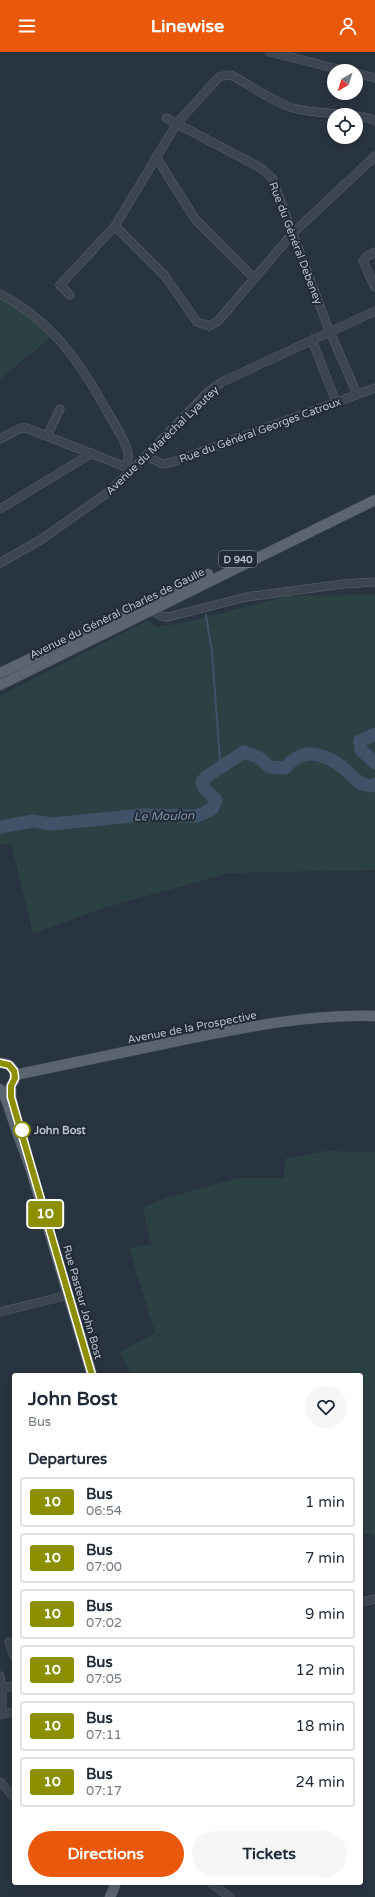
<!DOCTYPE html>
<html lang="en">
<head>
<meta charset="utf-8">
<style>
	:root { --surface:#fff; --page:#f6f6f7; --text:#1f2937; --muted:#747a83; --line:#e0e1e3; --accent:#ea580c }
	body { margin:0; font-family:"Varela Round",sans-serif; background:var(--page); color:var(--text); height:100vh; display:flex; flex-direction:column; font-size:15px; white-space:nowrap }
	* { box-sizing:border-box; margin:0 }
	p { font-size:13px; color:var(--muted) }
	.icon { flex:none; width:22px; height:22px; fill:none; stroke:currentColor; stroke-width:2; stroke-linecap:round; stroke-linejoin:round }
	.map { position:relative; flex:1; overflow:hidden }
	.side { position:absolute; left:12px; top:1321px; width:351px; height:512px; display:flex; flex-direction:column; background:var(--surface); border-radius:4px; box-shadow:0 2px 10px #0003 }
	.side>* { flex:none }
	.badge { padding:0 8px; border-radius:3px; font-size:14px; line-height:26px }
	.needle { width:26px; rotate:219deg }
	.fabs { position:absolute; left:327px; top:12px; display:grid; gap:8px }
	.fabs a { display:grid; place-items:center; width:36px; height:36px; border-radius:50%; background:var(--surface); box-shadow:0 2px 10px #0003; font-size:20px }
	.map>.badge { position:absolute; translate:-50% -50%; box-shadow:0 0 0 2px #fff }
	h2 { padding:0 16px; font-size:15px; line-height:36px }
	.round { display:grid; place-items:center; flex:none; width:42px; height:42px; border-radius:21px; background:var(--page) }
	.summary { display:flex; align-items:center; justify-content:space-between; height:68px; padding:0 16px }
	h1 { font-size:19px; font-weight:700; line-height:30px }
	.cta { display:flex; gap:8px; margin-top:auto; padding:8px 16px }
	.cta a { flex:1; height:46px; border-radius:24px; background:var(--accent); color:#fff; font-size:16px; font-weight:700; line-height:46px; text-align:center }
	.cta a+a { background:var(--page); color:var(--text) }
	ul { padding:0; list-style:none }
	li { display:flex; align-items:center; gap:12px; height:50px; margin:0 8px 6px; padding:0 8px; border:2px solid var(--line); border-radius:4px }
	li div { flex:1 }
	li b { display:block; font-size:15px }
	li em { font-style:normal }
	li .badge { min-width:44px; font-weight:700; text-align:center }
	header { display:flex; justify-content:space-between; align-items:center; height:52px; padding:0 16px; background:var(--accent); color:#fff; font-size:18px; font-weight:700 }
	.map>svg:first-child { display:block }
	.green { fill:#2c4143 }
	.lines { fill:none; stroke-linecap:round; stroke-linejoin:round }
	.stream { stroke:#405268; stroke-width:2 }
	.river { stroke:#405268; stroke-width:13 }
	.minor-casing { stroke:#5b636e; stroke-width:9 }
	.major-casing { stroke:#4a515d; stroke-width:11 }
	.minor { stroke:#3d4551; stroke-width:8 }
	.major { stroke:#5b6570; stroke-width:10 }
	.line-casing { stroke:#fff; stroke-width:9 }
	.line { stroke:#8b8f00; stroke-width:6 }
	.stop-dot { fill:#fff; stroke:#8b8f00; stroke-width:2 }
	.labels { text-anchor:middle; stroke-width:4; stroke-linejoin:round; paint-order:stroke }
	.shield { fill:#222a36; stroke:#8c949e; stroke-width:1 }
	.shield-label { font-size:10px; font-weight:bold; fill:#bac1cb }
	.street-label { font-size:11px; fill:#bac1cb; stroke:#222a36 }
	.stop-label { font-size:11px; font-weight:bold; fill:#bac1cb; stroke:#222a36; text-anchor:start }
	.water-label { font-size:12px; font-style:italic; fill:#7d92aa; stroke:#222a36 }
</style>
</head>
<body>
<header><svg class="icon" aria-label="menu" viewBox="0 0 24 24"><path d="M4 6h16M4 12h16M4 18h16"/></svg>Linewise<svg class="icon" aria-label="person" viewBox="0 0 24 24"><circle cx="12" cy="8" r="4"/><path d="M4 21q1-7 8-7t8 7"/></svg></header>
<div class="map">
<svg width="375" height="1845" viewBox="0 0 375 1845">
	<rect width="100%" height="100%" fill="#293441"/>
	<g class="green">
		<polygon points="0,242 55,282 0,327"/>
		<polygon points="375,542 375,818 230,821 103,856 33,882 11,791 0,793 0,644 148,568 156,575 187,570 288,544"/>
		<polygon points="326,1099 375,1100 375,1484 361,1481 361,1323 131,1323 120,1300 155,1281 129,1196 151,1192 143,1156 160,1148 238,1126 284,1126 285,1107"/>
	</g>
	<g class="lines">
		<polyline class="stream" points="206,563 212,600 220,708 222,713"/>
		<g class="river">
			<polyline points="375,682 360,689 361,698 375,711"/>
			<path d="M0 775 33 769 52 772 141 763 197 764 212 757 216 748 204 736 202 730 206 725 244 700 258 705 270 715 285 716C301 697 318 699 338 712 346 717 352 725 360 731 363 733 368 733 372 734L375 732"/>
		</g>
		<defs>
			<g id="minor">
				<polyline points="270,0 346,19"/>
				<polyline points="356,21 375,26"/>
				<path d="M349 63C331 61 311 61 293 56 271 49 253 35 233 24L227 23 219 25 177 71 115 174 165 224 197 270 209 274 218 269 293 181 375 104"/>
				<polyline points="356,64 369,66 375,69"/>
				<polyline points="166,66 261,116 272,126 327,273 357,342"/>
				<polyline points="156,105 195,167 254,226"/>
				<polyline points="375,200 366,205 363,209 375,235"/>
				<path d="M0 242C53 270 80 310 108 361 113 369 128 394 128 402 129 406 127 410 127 414"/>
				<polyline points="70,243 60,233 115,174"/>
				<polyline points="312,288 336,350"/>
				<polyline points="47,384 60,357"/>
				<polyline points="0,387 21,376 26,376 131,417"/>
				<polyline points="146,404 163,412 173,410 375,336"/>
				<polyline points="0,457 92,401"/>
				<polyline points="0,511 42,487 107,441 132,418 208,340 222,330 375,259"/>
				<path d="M150 554C155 561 159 565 168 565L246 545 343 532 375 530"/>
				<polyline points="0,1260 69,1243"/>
				<polyline points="361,1550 375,1547"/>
				<polyline points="9,1590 14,1604"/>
				<polyline points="0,1624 2,1641 2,1662"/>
				<polyline points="2,1636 14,1634"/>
				<polyline points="0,1662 14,1660"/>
				<polyline points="0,1730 14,1745"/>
				<polyline points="211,1831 230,1845"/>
			</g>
			<g id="major">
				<polyline points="0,621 208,522"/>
				<polyline points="0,633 375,448"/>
				<path d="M0 1011C11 1011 17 1019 14 1029"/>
				<path d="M15 1023C71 1011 126 1000 182 988 246 975 310 962 375 964"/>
				<polyline points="11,1034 11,1045 13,1053"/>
				<polyline points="0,1037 6,1047 15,1074 30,1115 92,1323"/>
				<polyline points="110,1845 116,1831"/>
			</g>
		</defs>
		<use href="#minor" class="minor-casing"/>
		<use href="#major" class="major-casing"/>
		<use href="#minor" class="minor"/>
		<use href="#major" class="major"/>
	</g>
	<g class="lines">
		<defs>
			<polyline id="line" points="0,1011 9,1013 14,1019 15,1026 11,1034 11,1045 92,1323"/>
		</defs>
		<use href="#line" class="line-casing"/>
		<use href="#line" class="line"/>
	</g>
	<circle class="stop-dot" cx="22" cy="1078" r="8"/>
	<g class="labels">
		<rect class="shield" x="219" y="499" width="38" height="16" rx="3"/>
		<g class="shield-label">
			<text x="238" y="511">D 940</text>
		</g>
		<g class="street-label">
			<text transform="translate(296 191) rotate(69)" y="4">Rue du Général Debeney</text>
			<text transform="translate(260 378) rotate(-20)" y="4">Rue du Général Georges Catroux</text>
			<text transform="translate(162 388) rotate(-44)" y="4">Avenue du Maréchal Lyautey</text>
			<text transform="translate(117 561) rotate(-26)" y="4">Avenue du Général Charles de Gaulle</text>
			<text transform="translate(192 975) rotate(-11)" y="4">Avenue de la Prospective</text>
			<text transform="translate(83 1250) rotate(74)" y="4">Rue Pasteur John Bost</text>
		</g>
		<g class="stop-label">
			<text x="34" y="1082">John Bost</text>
		</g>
		<g class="water-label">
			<text transform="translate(164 764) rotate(-1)" y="4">Le Moulon</text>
		</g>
	</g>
</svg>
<div class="fabs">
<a><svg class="needle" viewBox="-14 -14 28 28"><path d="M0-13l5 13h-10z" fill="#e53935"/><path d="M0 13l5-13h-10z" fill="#747a83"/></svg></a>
<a><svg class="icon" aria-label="locate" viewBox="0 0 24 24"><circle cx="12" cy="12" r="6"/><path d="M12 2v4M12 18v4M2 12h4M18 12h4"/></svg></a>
</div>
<b class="badge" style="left:45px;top:1162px;background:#8b8f00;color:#fff">10</b>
<section class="side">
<div class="summary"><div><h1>John Bost</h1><p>Bus</p></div><a class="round"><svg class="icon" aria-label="heart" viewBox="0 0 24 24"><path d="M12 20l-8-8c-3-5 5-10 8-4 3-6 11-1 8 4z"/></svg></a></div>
<h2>Departures</h2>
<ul>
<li><span class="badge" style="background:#8b8f00;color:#fff">10</span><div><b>Bus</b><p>06:54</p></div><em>1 min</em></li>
<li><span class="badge" style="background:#8b8f00;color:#fff">10</span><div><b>Bus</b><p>07:00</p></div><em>7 min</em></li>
<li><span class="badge" style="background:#8b8f00;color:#fff">10</span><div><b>Bus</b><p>07:02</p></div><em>9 min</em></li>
<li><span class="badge" style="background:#8b8f00;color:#fff">10</span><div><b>Bus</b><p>07:05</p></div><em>12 min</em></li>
<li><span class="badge" style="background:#8b8f00;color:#fff">10</span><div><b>Bus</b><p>07:11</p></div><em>18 min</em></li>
<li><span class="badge" style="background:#8b8f00;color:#fff">10</span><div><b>Bus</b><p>07:17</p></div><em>24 min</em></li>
</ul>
<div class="cta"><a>Directions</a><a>Tickets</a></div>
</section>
</div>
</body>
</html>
